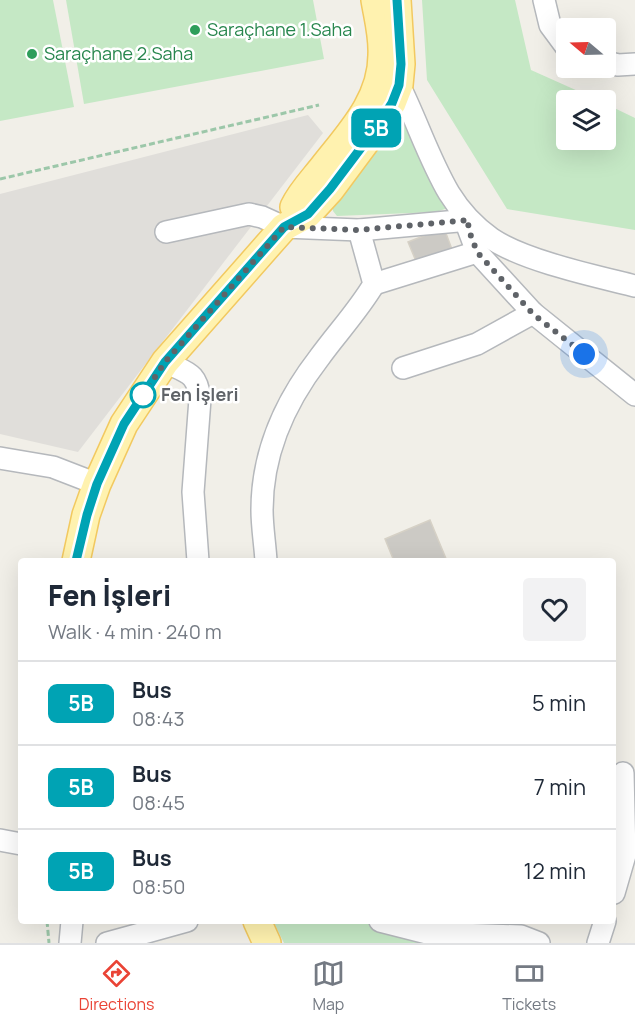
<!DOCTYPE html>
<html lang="en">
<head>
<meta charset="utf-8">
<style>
	:root { --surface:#fff; --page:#f2f2f3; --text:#1f2937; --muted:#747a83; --line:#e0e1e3; --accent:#ea4335 }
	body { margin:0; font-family:Manrope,sans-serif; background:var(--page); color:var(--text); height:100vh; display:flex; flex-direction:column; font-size:22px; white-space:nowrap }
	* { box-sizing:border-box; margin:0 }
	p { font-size:20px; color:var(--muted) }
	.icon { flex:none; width:33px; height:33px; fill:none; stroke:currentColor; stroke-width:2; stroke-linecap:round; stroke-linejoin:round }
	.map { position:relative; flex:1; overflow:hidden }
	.sheet { position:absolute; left:18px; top:558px; width:598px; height:366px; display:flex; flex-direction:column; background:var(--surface); border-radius:6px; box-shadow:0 6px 24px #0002 }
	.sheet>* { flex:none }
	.badge { padding:0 12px; border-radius:9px; font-size:21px; line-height:39px }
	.needle { width:39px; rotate:289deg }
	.fabs { position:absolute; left:556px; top:18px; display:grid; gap:12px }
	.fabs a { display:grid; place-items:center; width:60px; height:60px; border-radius:6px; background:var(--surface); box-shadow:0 6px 24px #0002; font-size:30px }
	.you { position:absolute; width:30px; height:30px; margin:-15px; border:4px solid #fff; border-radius:50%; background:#1a73e8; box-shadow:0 0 0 9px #1a73e833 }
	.map>.badge { position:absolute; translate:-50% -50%; box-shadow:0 0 0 3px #fff }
	.round { display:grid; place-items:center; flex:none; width:63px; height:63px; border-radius:6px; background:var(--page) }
	.overview { display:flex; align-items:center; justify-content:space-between; height:102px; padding:0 30px }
	h1 { font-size:28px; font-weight:800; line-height:45px }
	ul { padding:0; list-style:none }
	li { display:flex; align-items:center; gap:18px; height:84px; padding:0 30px; border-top:2px solid var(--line) }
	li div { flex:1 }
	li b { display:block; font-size:22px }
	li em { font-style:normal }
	li .badge { min-width:66px; font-weight:700; text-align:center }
	.dock { display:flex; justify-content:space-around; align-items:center; height:84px; border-top:2px solid var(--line); background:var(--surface); font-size:16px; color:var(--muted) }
	.dock a { display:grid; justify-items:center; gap:3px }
	.dock .current { color:var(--accent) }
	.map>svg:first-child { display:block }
	.industrial { fill:#e0deda }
	.green { fill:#c5e8c5 }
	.building { fill:#cccac5; stroke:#d6d1c6; stroke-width:1.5 }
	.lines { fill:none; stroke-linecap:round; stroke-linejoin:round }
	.minor-casing { stroke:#b5b8bc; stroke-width:24 }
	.major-casing { stroke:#f2c960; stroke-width:30 }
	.path { stroke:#9cc7a9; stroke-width:3; stroke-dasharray:6 3; stroke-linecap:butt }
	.minor { stroke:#fff; stroke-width:21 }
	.major { stroke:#fff2af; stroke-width:27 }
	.line-casing { stroke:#fff; stroke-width:14 }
	.line { stroke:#00a3b4; stroke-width:9 }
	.walk { stroke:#5f6368; stroke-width:6; stroke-dasharray:0 10.8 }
	.leisure-dot { fill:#2e9e5b; stroke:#fff; stroke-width:2 }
	.stop-dot { fill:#fff; stroke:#00a3b4; stroke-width:3 }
	.labels { text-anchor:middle; stroke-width:5; stroke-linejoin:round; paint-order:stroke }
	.leisure-label { font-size:18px; fill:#27864d; stroke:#fff; text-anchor:start }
	.stop-label { font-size:18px; font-weight:bold; fill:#5f6368; stroke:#fff; text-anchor:start }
</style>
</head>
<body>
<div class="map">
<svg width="635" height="943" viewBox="0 0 635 943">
	<rect width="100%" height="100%" fill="#f1efe8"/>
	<polygon class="industrial" points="308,115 323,133 78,452 0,434 0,194"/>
	<g class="green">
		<polygon points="0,0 53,0 74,107 0,121"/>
		<polygon points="66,0 313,0 324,59 84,104"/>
		<polygon points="422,0 515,0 531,70 598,100 567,100 567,140 606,140 606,104 635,118 635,230 507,209 427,80"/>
		<path d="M397 113 408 116C410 151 430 179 448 208L436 212 337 216 333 211 332 205Z"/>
		<polygon points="273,921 364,921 385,931 420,941 420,943 284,943"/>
	</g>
	<g class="building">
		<polygon points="444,228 453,252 418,266 408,242"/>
		<polygon points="430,520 447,561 394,561 385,539"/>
	</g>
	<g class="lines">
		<defs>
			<g id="minor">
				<polyline points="544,0 550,25 567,48"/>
				<polyline points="606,62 618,65 635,64"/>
				<path d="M399 85C417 121 429 159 449 193 460 211 475 227 492 239 525 261 595 276 635 286"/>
				<polyline points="469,220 468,228 477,252 533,313 635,395"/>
				<polyline points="166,232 249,214 262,217 284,227 359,230 469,220"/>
				<polyline points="374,284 477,252"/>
				<path d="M165 362C187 373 197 372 200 399L193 492 198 561"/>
				<polyline points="403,368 477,344 533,313"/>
				<polyline points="0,458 53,467 97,484"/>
				<path d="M266 561C265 544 262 527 262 510 262 454 285 402 319 358 337 333 358 311 374 284L359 230"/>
				<polyline points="0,840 21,844"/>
				<polyline points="614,893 625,855 623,773"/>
				<polyline points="380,921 427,933 521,936 539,943"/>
				<polyline points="70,943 72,921"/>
				<polyline points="107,943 187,921"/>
				<polyline points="598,943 605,921"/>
			</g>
			<g id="major">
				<path d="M294 207C301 192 314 179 324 166 350 133 382 100 382 55 383 36 378 18 375 0"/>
				<polyline points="76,561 86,515 97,484 124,424 165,362 284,227 308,214 330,190 376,128 392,103 399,85 401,64 397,0"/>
				<polyline points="257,921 267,943"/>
			</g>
		</defs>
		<use href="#minor" class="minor-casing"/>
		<use href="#major" class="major-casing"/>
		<g class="path">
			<polyline points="0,179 319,105"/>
			<polyline points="47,921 49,943"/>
		</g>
		<use href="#minor" class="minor"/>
		<use href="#major" class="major"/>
	</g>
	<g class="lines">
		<defs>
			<polyline id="line" points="76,561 87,515 97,484 124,424 165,362 284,227 308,214 330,189 376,128 392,103 399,85 401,64 397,0"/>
		</defs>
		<use href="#line" class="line-casing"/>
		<use href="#line" class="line"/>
		<polyline class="walk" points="143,395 165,362 284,227 359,230 469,220 468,228 477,252 533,314 584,354"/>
	</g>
	<g class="leisure-dot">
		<circle cx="195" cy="30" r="6"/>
		<circle cx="32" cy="54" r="6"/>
	</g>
	<circle class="stop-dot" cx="143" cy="395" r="12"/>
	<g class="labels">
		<g class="leisure-label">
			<text x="207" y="36">Saraçhane 1.Saha</text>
			<text x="44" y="60">Saraçhane 2.Saha</text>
		</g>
		<g class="stop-label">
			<text x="161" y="401">Fen İşleri</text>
		</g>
	</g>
</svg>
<div class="fabs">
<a><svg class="needle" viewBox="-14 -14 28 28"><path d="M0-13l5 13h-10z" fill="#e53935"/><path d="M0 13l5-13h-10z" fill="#747a83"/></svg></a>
<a><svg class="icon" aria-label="layers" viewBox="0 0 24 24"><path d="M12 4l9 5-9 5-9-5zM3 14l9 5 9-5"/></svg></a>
</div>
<div class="you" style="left:584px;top:354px"></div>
<b class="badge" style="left:376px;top:128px;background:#00a3b4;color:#fff">5B</b>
<section class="sheet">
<div class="overview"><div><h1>Fen İşleri</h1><p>Walk · 4 min · 240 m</p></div><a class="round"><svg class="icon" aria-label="heart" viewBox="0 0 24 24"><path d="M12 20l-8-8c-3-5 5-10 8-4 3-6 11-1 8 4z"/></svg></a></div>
<ul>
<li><span class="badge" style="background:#00a3b4;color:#fff">5B</span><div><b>Bus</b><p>08:43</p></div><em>5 min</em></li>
<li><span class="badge" style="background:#00a3b4;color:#fff">5B</span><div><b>Bus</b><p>08:45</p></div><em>7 min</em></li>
<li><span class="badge" style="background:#00a3b4;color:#fff">5B</span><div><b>Bus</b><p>08:50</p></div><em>12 min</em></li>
</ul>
</section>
</div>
<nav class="dock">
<a class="current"><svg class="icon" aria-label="directions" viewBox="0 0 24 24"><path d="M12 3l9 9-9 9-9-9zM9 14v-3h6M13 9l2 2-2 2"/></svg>Directions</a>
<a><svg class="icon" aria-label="map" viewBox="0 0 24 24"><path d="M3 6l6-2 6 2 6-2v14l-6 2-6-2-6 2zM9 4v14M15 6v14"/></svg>Map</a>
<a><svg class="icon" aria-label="tickets" viewBox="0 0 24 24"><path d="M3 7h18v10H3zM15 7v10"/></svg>Tickets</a>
</nav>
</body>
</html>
